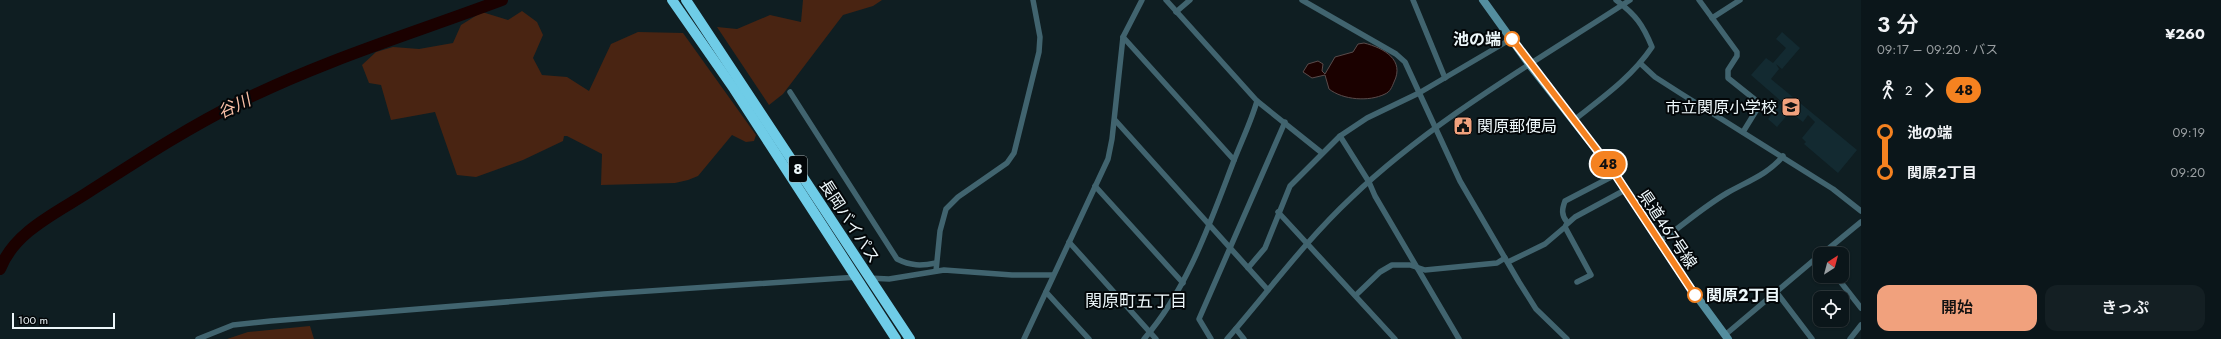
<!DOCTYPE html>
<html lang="ja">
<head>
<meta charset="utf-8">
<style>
	:root { --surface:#0b161a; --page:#141f23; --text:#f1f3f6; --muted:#9a9fa2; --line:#2b3539; --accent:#f1a17d }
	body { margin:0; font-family:Jost,"Noto Sans JP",sans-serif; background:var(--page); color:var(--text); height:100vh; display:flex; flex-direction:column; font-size:15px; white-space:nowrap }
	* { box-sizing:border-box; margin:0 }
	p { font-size:13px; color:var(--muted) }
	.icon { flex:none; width:22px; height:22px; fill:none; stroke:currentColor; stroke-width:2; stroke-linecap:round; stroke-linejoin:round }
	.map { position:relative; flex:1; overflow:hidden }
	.sheet { display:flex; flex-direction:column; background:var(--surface); width:360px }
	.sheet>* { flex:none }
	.badge { padding:0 8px; border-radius:13px; font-size:14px; line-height:26px }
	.needle { width:26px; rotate:36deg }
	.controls { position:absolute; left:1813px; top:247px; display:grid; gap:8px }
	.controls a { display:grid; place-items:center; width:36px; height:36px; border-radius:8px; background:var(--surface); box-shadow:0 1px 3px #0004,0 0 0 1px var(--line); font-size:20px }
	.scale { position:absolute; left:12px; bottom:10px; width:103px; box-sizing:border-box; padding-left:4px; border:2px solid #edf7fa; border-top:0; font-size:11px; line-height:14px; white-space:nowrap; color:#edf7fa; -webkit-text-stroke:3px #030709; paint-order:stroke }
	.map>.badge { position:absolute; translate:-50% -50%; box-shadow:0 0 0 2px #fff }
	.legs { display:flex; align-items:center; gap:6px; height:44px; padding:0 16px; font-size:13px }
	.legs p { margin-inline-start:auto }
	.headline { display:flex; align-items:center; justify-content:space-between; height:68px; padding:0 16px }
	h1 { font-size:22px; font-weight:600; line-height:30px }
	.button { display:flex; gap:8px; margin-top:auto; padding:8px 16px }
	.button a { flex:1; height:46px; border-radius:12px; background:var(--accent); color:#111; font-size:16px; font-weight:600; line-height:46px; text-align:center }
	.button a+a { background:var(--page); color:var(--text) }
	ul { padding:0 16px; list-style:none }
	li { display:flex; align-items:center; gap:14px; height:40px; font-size:15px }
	li i { display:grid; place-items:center; width:6px; height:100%; margin:0 5px; background:currentColor }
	li i::after { content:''; width:10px; height:10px; margin:-5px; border:3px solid; border-radius:50%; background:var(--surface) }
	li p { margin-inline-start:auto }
	li:first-child i { background:linear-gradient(#0000 50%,currentColor 0) }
	li:last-child i { background:linear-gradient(currentColor 50%,#0000 0) }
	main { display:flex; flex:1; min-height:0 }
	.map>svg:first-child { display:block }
	.built { fill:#132a31 }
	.green { fill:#492412 }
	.water { fill:#1b0100; stroke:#5a4b4b }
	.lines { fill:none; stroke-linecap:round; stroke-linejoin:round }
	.river { stroke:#1b0100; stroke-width:12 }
	.street { stroke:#41646f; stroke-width:5.5 }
	.secondary { stroke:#548e9f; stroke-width:8 }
	.highway { stroke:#6fcce7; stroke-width:10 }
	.line-1-casing { stroke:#fff; stroke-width:9 }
	.line-1 { stroke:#f58220; stroke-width:6 }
	.stop-1-dot { fill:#fff; stroke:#f58220; stroke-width:2 }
	.labels { text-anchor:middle; stroke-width:4; stroke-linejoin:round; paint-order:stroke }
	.shield { fill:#030709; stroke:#a7afb2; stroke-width:1 }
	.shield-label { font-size:15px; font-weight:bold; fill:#edf7fa }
	.stop-label { font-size:16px; font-weight:bold; fill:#edf7fa; stroke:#030709; text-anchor:end }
	.poi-label { font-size:16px; fill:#edf7fa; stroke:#030709; text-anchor:end }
	.street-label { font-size:16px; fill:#edf7fa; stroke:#030709 }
	.water-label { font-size:17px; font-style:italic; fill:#f9bfa6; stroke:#030709 }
	.neighbourhood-label { font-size:17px; fill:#edf7fa; stroke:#030709 }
</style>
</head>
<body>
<main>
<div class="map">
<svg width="1861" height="339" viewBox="0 0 1861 339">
	<rect width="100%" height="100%" fill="#0f1e22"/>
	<polygon class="built" points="1782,32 1800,48 1782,69 1776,64 1779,69 1771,79 1857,150 1838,173 1804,144 1806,142 1802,138 1815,122 1808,115 1803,122 1790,112 1777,127 1768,119 1782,102 1751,75 1766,58 1773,63 1786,48 1776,39"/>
	<g class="green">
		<polygon points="803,0 882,0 873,6 843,15 783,94 769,105 717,27 737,29 770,15 801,22"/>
		<polygon points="522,11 537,22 543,35 533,58 542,75 567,77 589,91 611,44 638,32 683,33 756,135 754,141 746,142 732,135 698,176 688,180 675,183 601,185 602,154 567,136 564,136 563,141 523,160 476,177 457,175 435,112 391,120 381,85 369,83 362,65 376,52 393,47 419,49 453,43 461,25 482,12 508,20"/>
		<polygon points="310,326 314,339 227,339 248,332"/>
	</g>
	<path class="water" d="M1364 43C1384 48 1405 60 1394 82 1392 87 1390 92 1385 94 1369 102 1343 100 1329 89L1325 75 1312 78 1303 72 1308 64 1318 61 1323 64 1322 71 1325 74 1335 57 1353 52 1358 44Z"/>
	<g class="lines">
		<path class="river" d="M0 269C14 232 56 213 87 193 137 161 187 128 240 102 324 60 414 33 502 0"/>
		<g class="street">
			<polyline points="1302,0 1396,54 1405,62 1460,181 1519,282 1536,309 1567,339"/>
			<polyline points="1413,0 1445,78"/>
			<polyline points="1699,0 1737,52 1737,56 1728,70 1728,78 1758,102 1759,106 1743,132"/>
			<polyline points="1176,12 1190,0"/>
			<polyline points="1712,18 1740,0"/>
			<polyline points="1123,37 1234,160"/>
			<polyline points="1641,64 1655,77 1680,93 1833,189 1861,211"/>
			<path d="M790 92 897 259C911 266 921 266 936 263"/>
			<polyline points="1257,101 1322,153"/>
			<polyline points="1115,120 1268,290"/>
			<path d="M1574 120C1602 98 1632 77 1652 47 1643 25 1636 15 1616 0"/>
			<polyline points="1340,136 1369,182 1375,196 1459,339"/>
			<polyline points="1095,186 1183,283"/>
			<polyline points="1278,212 1395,339"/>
			<path d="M1567 222C1561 215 1562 209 1565 201L1615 175"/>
			<polyline points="1566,225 1575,217 1625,190"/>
			<polyline points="1069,242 1156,339"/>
			<path d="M1659 242C1682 226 1703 207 1727 193 1746 182 1769 174 1783 156"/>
			<polyline points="1822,254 1861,222"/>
			<polyline points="1508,262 1545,244 1565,227 1591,275 1577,282"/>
			<polyline points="1248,268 1265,248 1290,186 1340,136 1367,118 1419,93 1511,39"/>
			<polyline points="936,271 940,231 946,209 958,197 1007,163 1014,153 1039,52 1040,37 1033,0"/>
			<polyline points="1836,276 1861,308"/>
			<polyline points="868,278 889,279 944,270 1012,275 1053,275"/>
			<polyline points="1046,292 1089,339"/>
			<polyline points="1777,293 1812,339"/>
			<polyline points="1356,295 1380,272 1392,265 1410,265 1425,270 1497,263 1505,258"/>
			<polyline points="1236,329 1244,339"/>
			<polyline points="1725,335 1820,255"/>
			<polyline points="198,339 233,325 271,321 604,294 858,277"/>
			<polyline points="1024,339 1108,159 1112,139 1123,37 1142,0"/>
			<path d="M1144 339C1187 290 1210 223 1233 163 1241 142 1251 122 1257 101L1166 0"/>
			<polyline points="1211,339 1199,319 1285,122"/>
			<path d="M1227 339C1268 292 1305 241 1351 198 1434 119 1535 62 1630 0"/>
			<polyline points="1850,339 1861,325"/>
		</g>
		<polyline class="secondary" points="1483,0 1529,64 1613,171 1687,283 1728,339"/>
		<g class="highway">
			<polyline points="672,0 734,89 896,339"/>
			<polyline points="686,0 910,339"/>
		</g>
	</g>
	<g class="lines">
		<defs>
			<polyline id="line-1" points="1512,39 1613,171 1695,295"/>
		</defs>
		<use href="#line-1" class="line-1-casing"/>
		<use href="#line-1" class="line-1"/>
	</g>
	<defs>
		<symbol id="school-square" viewBox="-11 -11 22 22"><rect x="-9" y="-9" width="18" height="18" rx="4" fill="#f1a17d" stroke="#030709"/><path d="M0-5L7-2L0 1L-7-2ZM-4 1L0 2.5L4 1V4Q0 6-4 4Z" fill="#111"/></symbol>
		<symbol id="civic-square" viewBox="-11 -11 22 22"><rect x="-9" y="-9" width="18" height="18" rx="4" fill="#f1a17d" stroke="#030709"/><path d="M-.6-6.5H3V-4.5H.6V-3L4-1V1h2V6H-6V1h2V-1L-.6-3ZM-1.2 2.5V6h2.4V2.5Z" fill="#111"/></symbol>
	</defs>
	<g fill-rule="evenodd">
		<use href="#school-square" x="1780" y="96" width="22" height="22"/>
		<use href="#civic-square" x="1452" y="115" width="22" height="22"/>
	</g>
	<g class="stop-1-dot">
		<circle cx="1512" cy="39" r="7"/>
		<circle cx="1695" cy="295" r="7"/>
	</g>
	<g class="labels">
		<rect class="shield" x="789" y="156" width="18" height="26" rx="3"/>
		<g class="shield-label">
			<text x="798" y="174">8</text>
		</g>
		<g class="stop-label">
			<text x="1501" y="45">池の端</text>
			<text x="1706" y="301" text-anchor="start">関原2丁目</text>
		</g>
		<g class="poi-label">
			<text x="1777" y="113">市立関原小学校</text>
			<text x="1477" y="132" text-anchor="start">関原郵便局</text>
		</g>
		<g class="street-label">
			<text transform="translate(850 221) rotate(57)" y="6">長岡バイパス</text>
			<text transform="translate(1668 229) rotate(56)" y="6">県道467号線</text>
		</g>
		<g class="water-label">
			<text transform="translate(234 106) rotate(-26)" y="6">谷川</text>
		</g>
		<g class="neighbourhood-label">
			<text x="1136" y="307">関原町五丁目</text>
		</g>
	</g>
</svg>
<div class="controls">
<a><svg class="needle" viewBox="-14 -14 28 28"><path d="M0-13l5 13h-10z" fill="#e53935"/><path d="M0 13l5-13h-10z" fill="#9a9fa2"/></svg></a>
<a><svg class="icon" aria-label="locate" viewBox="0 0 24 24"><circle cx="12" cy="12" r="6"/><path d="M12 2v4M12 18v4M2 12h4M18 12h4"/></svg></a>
</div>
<div class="scale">100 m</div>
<b class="badge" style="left:1608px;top:164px;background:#f58220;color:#111">48</b>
</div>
<section class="sheet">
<div class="headline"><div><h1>3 分</h1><p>09:17 – 09:20 · バス</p></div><b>¥260</b></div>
<div class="legs"><svg class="icon" aria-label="walk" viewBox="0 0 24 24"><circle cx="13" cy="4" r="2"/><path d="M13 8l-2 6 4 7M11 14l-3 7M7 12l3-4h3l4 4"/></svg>2<svg class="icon" aria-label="forward" viewBox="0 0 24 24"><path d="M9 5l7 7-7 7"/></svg><b class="badge" style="background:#f58220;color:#111">48</b></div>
<ul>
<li><i style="color:#f58220"></i><b>池の端</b><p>09:19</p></li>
<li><i style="color:#f58220"></i><b>関原2丁目</b><p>09:20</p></li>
</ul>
<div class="button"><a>開始</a><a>きっぷ</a></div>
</section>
</main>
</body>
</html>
